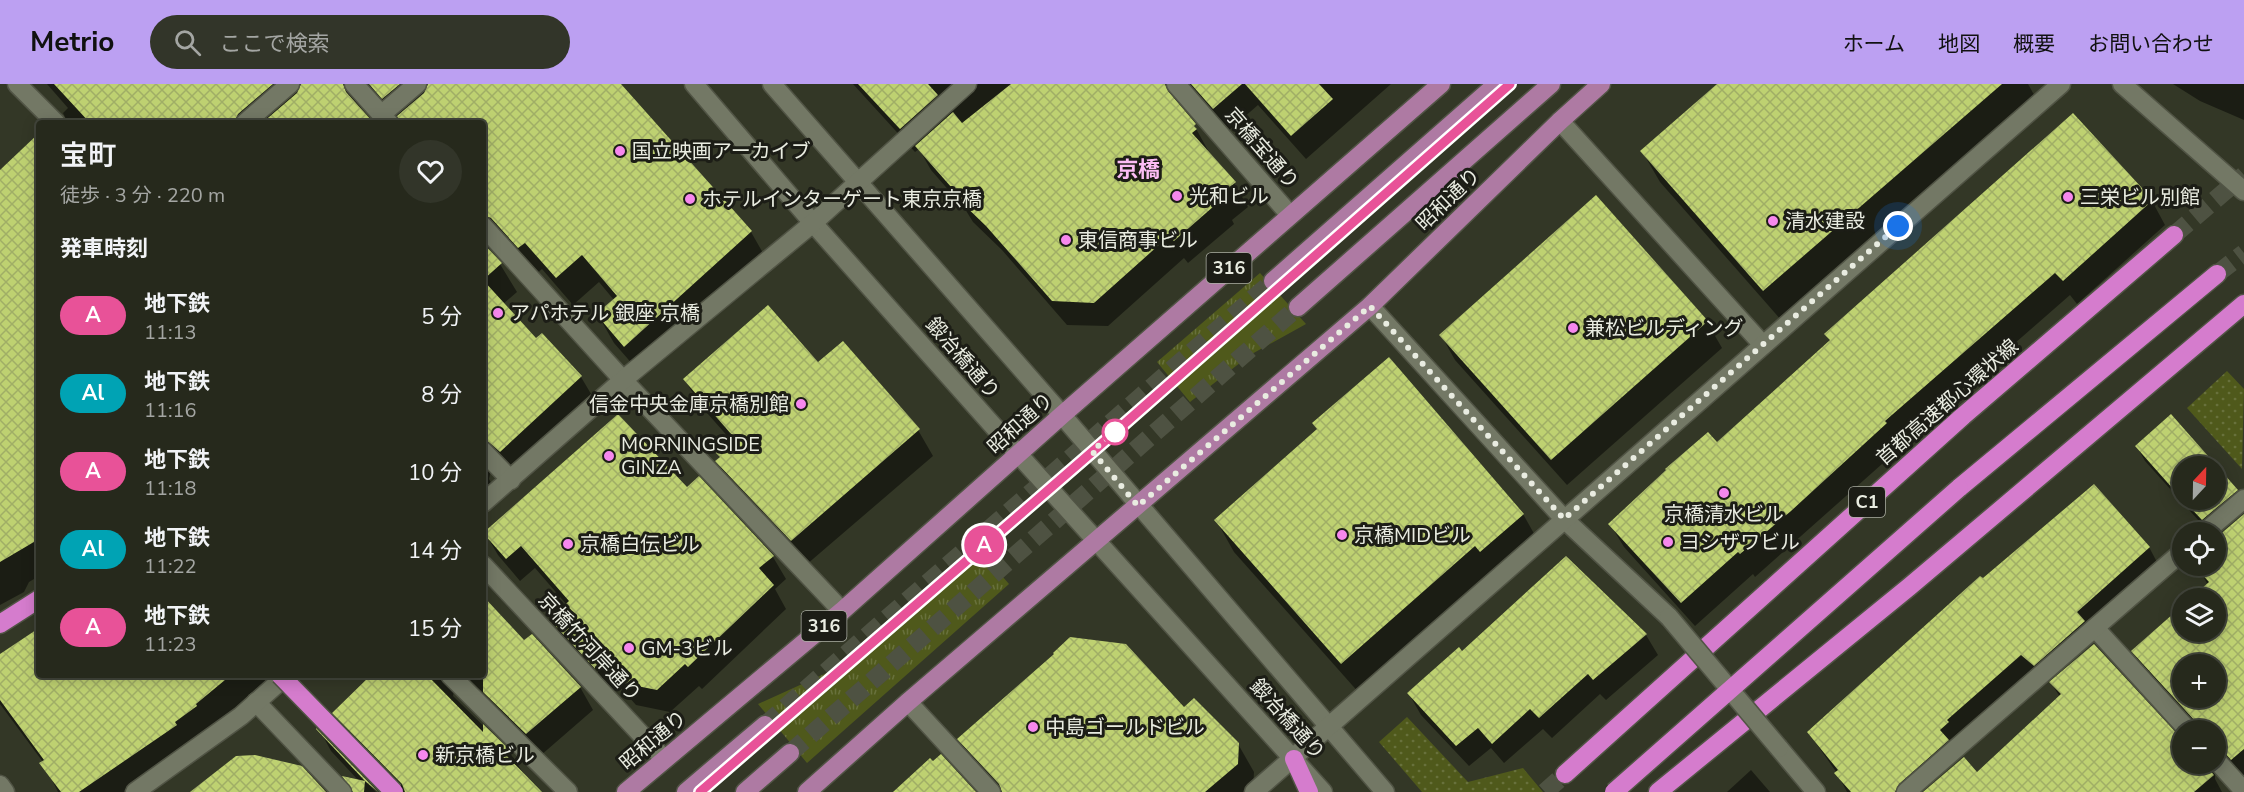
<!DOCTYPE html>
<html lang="ja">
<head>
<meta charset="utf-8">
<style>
	:root { --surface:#26291c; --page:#323529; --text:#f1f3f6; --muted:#a4a6a3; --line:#42453b; --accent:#bca0f2 }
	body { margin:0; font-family:"Nunito Sans","Noto Sans JP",sans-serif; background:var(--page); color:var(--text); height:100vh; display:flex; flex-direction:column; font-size:22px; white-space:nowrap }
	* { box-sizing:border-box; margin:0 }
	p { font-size:20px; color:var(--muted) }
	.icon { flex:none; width:33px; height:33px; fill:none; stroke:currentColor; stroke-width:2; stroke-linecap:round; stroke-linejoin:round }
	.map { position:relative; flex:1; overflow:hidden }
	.details { position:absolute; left:36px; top:36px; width:450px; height:558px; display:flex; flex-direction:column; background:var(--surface); border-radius:6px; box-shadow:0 3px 15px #0003,0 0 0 2px var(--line) }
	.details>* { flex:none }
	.badge { padding:0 12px; border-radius:20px; font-size:21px; line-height:39px }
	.needle { width:39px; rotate:22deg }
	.buttons { position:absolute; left:2172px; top:372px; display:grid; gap:12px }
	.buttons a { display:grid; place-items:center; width:54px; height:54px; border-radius:50%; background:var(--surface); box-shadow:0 3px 15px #0003,0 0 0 2px var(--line); font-size:30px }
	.you { position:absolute; width:30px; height:30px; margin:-15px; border:4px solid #fff; border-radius:50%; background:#1a73e8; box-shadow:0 0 0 9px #1a73e833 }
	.map>.badge { position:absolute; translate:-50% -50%; box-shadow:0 0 0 3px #fff }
	h2 { padding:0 24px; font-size:22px; line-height:54px }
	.round { display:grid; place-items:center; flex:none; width:63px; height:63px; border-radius:32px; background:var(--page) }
	.head { display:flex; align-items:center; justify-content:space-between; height:102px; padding:0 24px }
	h1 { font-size:28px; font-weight:600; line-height:45px }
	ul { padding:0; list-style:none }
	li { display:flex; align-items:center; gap:18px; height:78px; padding:0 24px }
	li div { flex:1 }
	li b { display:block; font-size:22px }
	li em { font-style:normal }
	li .badge { min-width:66px; font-weight:700; text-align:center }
	header { display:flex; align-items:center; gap:36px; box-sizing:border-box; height:84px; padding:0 30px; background:var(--accent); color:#111 }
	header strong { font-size:28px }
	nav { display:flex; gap:33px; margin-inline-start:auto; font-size:21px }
	.search { width:420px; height:54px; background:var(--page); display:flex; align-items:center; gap:15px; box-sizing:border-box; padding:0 21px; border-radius:33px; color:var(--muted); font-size:22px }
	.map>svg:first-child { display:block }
	.grass { fill:url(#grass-tufts) }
	.park { fill:url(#park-dots) }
	.shadow { fill:#0007; fill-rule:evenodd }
	.building { fill:url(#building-cross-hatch); fill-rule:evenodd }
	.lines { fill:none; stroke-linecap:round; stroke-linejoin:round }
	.major-tunnel { stroke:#4e5242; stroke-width:18; stroke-dasharray:18 9; stroke-linecap:butt }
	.highway-tunnel { stroke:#4e5242; stroke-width:18; stroke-dasharray:18 9; stroke-linecap:butt }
	.minor-casing { stroke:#515445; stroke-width:21 }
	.major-casing { stroke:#515445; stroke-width:21 }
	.highway-casing { stroke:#515445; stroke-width:21 }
	.minor { stroke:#737865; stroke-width:18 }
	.major { stroke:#ae7aa3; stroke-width:18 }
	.highway { stroke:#d57ccd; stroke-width:18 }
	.minor-bridge-casing { stroke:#515445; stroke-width:21; stroke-linecap:butt }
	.highway-bridge-casing { stroke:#515445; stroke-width:21; stroke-linecap:butt }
	.minor-bridge { stroke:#737865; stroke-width:18 }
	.highway-bridge { stroke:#d57ccd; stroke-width:18 }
	.line-casing { stroke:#fff; stroke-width:14 }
	.line { stroke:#e85298; stroke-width:9 }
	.walk { stroke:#e9ece1; stroke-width:6; stroke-dasharray:0 10.8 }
	.poi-dot { fill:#f688ed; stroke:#1c1d16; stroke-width:2 }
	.stop-dot { fill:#fff; stroke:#e85298; stroke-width:3 }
	.labels { text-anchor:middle; stroke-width:6; stroke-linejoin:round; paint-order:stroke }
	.shield { fill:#1c1d16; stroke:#acaea4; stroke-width:1.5 }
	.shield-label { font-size:18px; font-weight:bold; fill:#e9ece1 }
	.street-label { font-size:20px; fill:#e9ece1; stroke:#1c1d16 }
	.poi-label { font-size:20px; fill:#e9ece1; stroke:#1c1d16; text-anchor:start }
	.quarter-label { font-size:22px; font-weight:bold; fill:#fbbdf4; stroke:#1c1d16 }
</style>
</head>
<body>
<header>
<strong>Metrio</strong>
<div class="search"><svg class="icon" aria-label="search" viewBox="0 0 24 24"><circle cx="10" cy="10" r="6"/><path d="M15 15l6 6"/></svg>ここで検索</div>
<nav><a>ホーム</a><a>地図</a><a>概要</a><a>お問い合わせ</a></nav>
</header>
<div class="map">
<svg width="2244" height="708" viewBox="0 0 2244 708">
	<defs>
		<pattern id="grass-tufts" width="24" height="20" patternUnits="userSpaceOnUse" patternTransform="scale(1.5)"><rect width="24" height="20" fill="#4f591b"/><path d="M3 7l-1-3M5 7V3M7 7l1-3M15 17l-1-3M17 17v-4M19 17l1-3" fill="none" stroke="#68713c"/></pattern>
		<pattern id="park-dots" width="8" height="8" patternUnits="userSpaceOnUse" patternTransform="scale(1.5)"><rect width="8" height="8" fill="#4f591b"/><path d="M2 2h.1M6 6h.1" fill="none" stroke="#68713c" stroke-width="1.8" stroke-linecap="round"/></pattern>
		<pattern id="building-cross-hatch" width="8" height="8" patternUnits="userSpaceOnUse" patternTransform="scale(1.5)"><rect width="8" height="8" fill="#bed171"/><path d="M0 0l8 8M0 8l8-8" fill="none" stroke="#a0ae66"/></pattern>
	</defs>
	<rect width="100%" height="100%" fill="#333726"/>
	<g class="grass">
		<polygon points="1260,189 1306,240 1250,271 1190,318 1157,278"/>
		<polygon points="975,461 1009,500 807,679 758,620 833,586"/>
	</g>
	<g class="park">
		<polygon points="2227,287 2244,305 2242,385 2187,324"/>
		<polygon points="1407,633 1468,698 1523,684 1543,708 1422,708 1379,658"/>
	</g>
	<g class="shadow">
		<polygon points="47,0 620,0 751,148 767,176 641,290 614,259 598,231 614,216 599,198 573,221 542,185 535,191 492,161 488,167 500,180 517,208 503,220 536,256 581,293 597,320 517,395 491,386 489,395 498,412 483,426 483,39 396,39 363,19 361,24 374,39 68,39 63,29 68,24"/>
		<polygon points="853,0 1391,0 1306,75 1258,21 1227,48 1182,15 1180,23 1194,41 1210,70 1234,99 1248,123 1232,136 1234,140 1188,179 1184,174 1108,242 1067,241 1002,166 973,138 965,125 931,86 919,65 915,68"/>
		<polygon points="1719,0 2028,0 2037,16 1782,237 1660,98 1642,67"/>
		<polygon points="2173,0 2244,0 2244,36 2200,17"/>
		<polygon points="2073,31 2152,117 2165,141 2077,220 2070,211 1898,361 1900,364 1755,493 1753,490 1695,542 1624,463 1610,440 1717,360 1831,257 1826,250"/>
		<polygon points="39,51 39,492 29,498 24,508 0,521 0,88"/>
		<polygon points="1596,113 1707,238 1722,264 1567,401 1455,276 1441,251"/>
		<polygon points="818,280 918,346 933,372 806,481 732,403 717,377 721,374 716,367 730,355 700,321 685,296"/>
		<polygon points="2170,332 2215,382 2182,382 2182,416 2216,416 2216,383 2244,420 2209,448 2145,377 2137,363"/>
		<polygon points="687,405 773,473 786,495 775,505 786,525 702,605 699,602 670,628 636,621 620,603 612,610 564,558 551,535 567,521 535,484 520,497 498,471 485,449"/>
		<polygon points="1523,430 1541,462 1360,610 1234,468 1216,436"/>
		<path d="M2244 431V692L2224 683 2215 691V695L2222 708H1925L1977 690 2060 613 2051 599 2182 657V680H2216V646H2199L2144 586 2133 568 2182 524V548H2216V514H2193L2208 501 2199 485 2203 482H2216V470L2224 463 2218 453ZM2182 580H2216V614H2182Z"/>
		<polygon points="2149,463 2159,482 2094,556 2045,599 2032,588 1951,663 1958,675 1920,708 1847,708 1837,689 1808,648 1982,496"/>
		<polygon points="39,546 39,591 274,591 136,708 58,708 43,678 0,620 0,572"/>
		<polygon points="1646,551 1658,571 1606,616 1600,610 1552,654 1543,645 1504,679 1491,664 1469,682 1421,631 1409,610 1462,569"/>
		<polygon points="524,559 580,603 593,626 540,672 454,607 453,612 508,666 536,708 402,708 347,652 334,629 373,591 483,591"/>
		<polygon points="1184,625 1238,660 1254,688 1253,708 998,708 975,683 959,655"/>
		<polygon points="324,654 376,708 353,708 359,697 331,667"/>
		<polygon points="1751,686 1770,708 1727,708"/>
	</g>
	<g class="building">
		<polygon points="54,0 273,0 238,30 234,39 90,39"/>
		<polygon points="301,0 343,0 346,8 374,39 262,39 297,9"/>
		<polygon points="369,0 400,0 382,15"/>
		<polygon points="428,0 621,0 752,147 624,263 596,230 617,212 582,171 556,194 525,159 518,164 491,134 483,131 483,39 400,39 397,32 424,9"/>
		<polygon points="858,0 928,0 938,11 900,45"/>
		<polygon points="1011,0 1165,0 1168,7 1196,40 1194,42 1197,45 1192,49 1236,98 1219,112 1222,115 1174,157 1169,152 1094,219 1052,217 986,142 957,114 959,112 915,62 953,28 962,39"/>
		<polygon points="1191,0 1242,0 1213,25"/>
		<polygon points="1245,0 1319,0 1333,15 1291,52"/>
		<polygon points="1717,0 2002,0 1763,207 1640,67"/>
		<polygon points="2073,29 2153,116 2063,197 2055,189 1885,337 1887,339 1791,427 1740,470 1738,468 1681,519 1608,440 1666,386 1665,385 1708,348 1717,358 1830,256 1824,250"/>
		<polygon points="39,49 39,455 0,478 0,86"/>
		<polygon points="1596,111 1708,237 1551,376 1439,251"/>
		<polygon points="483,159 502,179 483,196"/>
		<polygon points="483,196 536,254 542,249 582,292 500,368 483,353"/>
		<polygon points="768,221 818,278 843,257 920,345 791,457 715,377 720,373 714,367 732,351 683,295"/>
		<polygon points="1389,273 1524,430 1480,468 1475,462 1341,580 1214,436 1317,345 1312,339"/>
		<polygon points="618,330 687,403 699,392 774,472 759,484 774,501 688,583 685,580 657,606 622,599 606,581 598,588 549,535 569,517 521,462 506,475 483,449"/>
		<polygon points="2171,330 2238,406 2202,436 2183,416 2216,416 2216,382 2182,382 2182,415 2135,362"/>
		<polygon points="2094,400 2150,463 2077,528 2085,537 2034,582 2021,571 1947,636 1949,638 1940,646 1949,656 1899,700 1895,708 1851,708 1834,689 1838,686 1807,648 1980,492 1983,494"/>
		<path d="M2244 430V665L2231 676 2224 668 2216 665V646H2199L2196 638 2131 567 2182 522V548H2216V514H2191L2209 498 2197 485 2201 482H2216V468L2224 461 2217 453ZM2182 580H2216V614H2182Z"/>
		<polygon points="1566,472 1647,550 1593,596 1588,590 1539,634 1530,625 1492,660 1478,644 1456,662 1407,609 1459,563 1462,567"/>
		<polygon points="483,512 524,556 532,550 581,603 526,650 483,608"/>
		<polygon points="39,544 39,591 231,591 196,620 197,622 175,638 177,641 79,708 61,708 39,679 44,676 0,616 0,570"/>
		<polygon points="1070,553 1126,560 1184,623 1194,614 1239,659 1238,680 1205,708 1002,708 999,700 957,655 1054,570 1053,569"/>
		<polygon points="2094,560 2182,655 2182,680 2205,680 2214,691 2194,708 1923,708 1964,673 1977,688 2061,610 2049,598"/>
		<polygon points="371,591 427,591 483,648 483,640 509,665 504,669 542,708 405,708 402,700 332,629"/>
		<polygon points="316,645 316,644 378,708 365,697 364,708 353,708 342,692 365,697"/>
		<polygon points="941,670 976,708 893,708 930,674 933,677"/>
		<polygon points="255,671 302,682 326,708 190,708 236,672"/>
	</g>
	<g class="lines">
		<g class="major-tunnel">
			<polyline points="765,641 1273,197"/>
			<polyline points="790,669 1298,223"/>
		</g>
		<g class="highway-tunnel">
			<polyline points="2174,151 2244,91"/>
			<polyline points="2217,190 2244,169"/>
			<polyline points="1545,708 1565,690"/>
		</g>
		<defs>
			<g id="minor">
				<polyline points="17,0 56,39"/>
				<polyline points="354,0 389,39"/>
				<polyline points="694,0 813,139 1019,371 1323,708"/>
				<polyline points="772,0 1062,331 1385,708"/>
				<polyline points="1176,0 1290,131"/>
				<polyline points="2122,0 2244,107"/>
				<polyline points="382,30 417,0"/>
				<polyline points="1560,37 1763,261"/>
				<polyline points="245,39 290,0"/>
				<polyline points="483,142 623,296 842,527"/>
				<polyline points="1370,222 1564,435 1669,533"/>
				<polyline points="483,367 511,396"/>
				<polyline points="483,419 623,296 813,139 967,0"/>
				<polyline points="2205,448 2244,415"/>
				<polyline points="483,481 664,675"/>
				<polyline points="2095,544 2188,646"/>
				<polyline points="450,591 568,708"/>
				<polyline points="256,618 342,708"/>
				<polyline points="908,618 991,708"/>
				<polyline points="1779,664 1816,708"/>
				<polyline points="2216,676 2244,707"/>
				<polyline points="0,701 5,708"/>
				<polyline points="135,708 241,632 287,591"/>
				<polyline points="1254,708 2061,0"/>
				<polyline points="1906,708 2182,468"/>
			</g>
			<g id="major">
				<polyline points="1273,197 1497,0"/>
				<polyline points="1298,223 1551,0"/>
				<polyline points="626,708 842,527 1062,331 1441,0"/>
				<polyline points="686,708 765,641"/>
				<polyline points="745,708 790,669"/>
				<polyline points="807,708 908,618 1370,222 1560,37 1601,0"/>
			</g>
			<g id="highway">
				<polyline points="1959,404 2217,190"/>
				<polyline points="0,540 39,515"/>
				<polyline points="1294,675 1309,708"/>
				<polyline points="1565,690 1963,332 2174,151"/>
				<polyline points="1658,708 1909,503 2244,220"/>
			</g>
		</defs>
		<use href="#minor" class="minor-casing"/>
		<use href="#major" class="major-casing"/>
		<use href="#highway" class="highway-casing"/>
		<use href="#minor" class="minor"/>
		<use href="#major" class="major"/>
		<use href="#highway" class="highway"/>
		<defs>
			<polyline id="minor-bridge" points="1669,533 1779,664"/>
			<g id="highway-bridge">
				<polyline points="280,591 394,708"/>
				<polyline points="1614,708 1959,404"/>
			</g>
		</defs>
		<use href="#minor-bridge" class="minor-bridge-casing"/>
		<use href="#highway-bridge" class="highway-bridge-casing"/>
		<use href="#minor-bridge" class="minor-bridge"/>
		<use href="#highway-bridge" class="highway-bridge"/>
	</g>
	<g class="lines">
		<defs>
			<polyline id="line" points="700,708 1114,349 1510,0"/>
		</defs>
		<use href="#line" class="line-casing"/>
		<use href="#line" class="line"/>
		<polyline class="walk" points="1115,348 1092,367 1138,422 1370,222 1564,435 1898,142"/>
	</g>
	<g class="poi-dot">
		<circle cx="620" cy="67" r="6"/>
		<circle cx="1177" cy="112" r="6"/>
		<circle cx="2068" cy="113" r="6"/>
		<circle cx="690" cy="115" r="6"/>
		<circle cx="1773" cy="137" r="6"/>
		<circle cx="1066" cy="156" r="6"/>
		<circle cx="498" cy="229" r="6"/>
		<circle cx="1573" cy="244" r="6"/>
		<circle cx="801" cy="320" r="6"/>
		<circle cx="609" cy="372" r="6"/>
		<circle cx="1724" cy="409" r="6"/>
		<circle cx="1342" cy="451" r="6"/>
		<circle cx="1668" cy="458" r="6"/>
		<circle cx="568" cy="460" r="6"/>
		<circle cx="629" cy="564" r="6"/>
		<circle cx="1033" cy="643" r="6"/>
		<circle cx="423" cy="671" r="6"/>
	</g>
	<circle class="stop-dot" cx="1115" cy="348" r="12"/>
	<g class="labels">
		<g class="shield">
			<rect x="1206.5" y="169" width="45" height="30" rx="4.5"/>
			<rect x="1849" y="403" width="36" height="30" rx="4.5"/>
			<rect x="801.5" y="527" width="45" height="30" rx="4.5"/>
		</g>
		<g class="shield-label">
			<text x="1229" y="190">316</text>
			<text x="1867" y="424">C1</text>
			<text x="824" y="548">316</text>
		</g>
		<g class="street-label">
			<text transform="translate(1262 64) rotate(49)" y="7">京橋宝通り</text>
			<text transform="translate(1448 115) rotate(-44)" y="7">昭和通り</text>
			<text transform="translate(963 274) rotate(49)" y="7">鍛冶橋通り</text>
			<text transform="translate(1947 318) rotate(-41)" y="7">首都高速都心環状線</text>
			<text transform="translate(1020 339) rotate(-42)" y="7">昭和通り</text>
			<text transform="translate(590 563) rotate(47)" y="7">京橋竹河岸通り</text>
			<text transform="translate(1288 635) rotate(48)" y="7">鍛冶橋通り</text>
			<text transform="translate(653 656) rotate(-40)" y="7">昭和通り</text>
		</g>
		<g class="poi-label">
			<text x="632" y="74">国立映画アーカイブ</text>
			<text x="1189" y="119">光和ビル</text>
			<text x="2080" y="120">三栄ビル別館</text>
			<text x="702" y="122">ホテルインターゲート東京京橋</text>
			<text x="1785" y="144">清水建設</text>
			<text x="1078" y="163">東信商事ビル</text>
			<text x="510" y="236">アパホテル 銀座 京橋</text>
			<text x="1585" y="251">兼松ビルディング</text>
			<text x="789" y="327" text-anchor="end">信金中央金庫京橋別館</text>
			<text x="621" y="367">MORNINGSIDE<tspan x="621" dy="23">GINZA</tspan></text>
			<text x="1724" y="437" text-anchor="middle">京橋清水ビル</text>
			<text x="1354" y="458">京橋MIDビル</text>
			<text x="1680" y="465">ヨシザワビル</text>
			<text x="580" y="467">京橋白伝ビル</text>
			<text x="641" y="571">GM-3ビル</text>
			<text x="1045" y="650">中島ゴールドビル</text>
			<text x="435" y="678">新京橋ビル</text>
		</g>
		<g class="quarter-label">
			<text x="1138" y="93">京橋</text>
		</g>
	</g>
</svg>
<div class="buttons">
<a><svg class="needle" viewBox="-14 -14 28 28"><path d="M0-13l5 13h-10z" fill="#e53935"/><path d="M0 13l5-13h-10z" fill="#a4a6a3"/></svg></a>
<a><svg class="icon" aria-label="locate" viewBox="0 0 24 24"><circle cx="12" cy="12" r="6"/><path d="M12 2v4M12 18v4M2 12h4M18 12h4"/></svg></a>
<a><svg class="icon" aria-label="layers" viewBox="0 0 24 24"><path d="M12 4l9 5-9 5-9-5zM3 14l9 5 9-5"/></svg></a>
<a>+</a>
<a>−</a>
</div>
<div class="you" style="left:1898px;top:142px"></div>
<b class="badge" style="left:984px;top:461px;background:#e85298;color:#fff">A</b>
<section class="details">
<div class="head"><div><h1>宝町</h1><p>徒歩 · 3 分 · 220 m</p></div><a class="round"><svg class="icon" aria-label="heart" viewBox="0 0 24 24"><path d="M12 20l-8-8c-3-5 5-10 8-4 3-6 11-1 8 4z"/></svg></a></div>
<h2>発車時刻</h2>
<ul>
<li><span class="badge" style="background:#e85298;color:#fff">A</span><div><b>地下鉄</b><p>11:13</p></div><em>5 分</em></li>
<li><span class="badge" style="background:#00a3b4;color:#fff">Al</span><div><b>地下鉄</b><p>11:16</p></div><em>8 分</em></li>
<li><span class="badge" style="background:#e85298;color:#fff">A</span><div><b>地下鉄</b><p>11:18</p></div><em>10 分</em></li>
<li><span class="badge" style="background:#00a3b4;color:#fff">Al</span><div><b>地下鉄</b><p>11:22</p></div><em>14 分</em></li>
<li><span class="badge" style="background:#e85298;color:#fff">A</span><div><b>地下鉄</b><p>11:23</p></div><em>15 分</em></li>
</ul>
</section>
</div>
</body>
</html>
